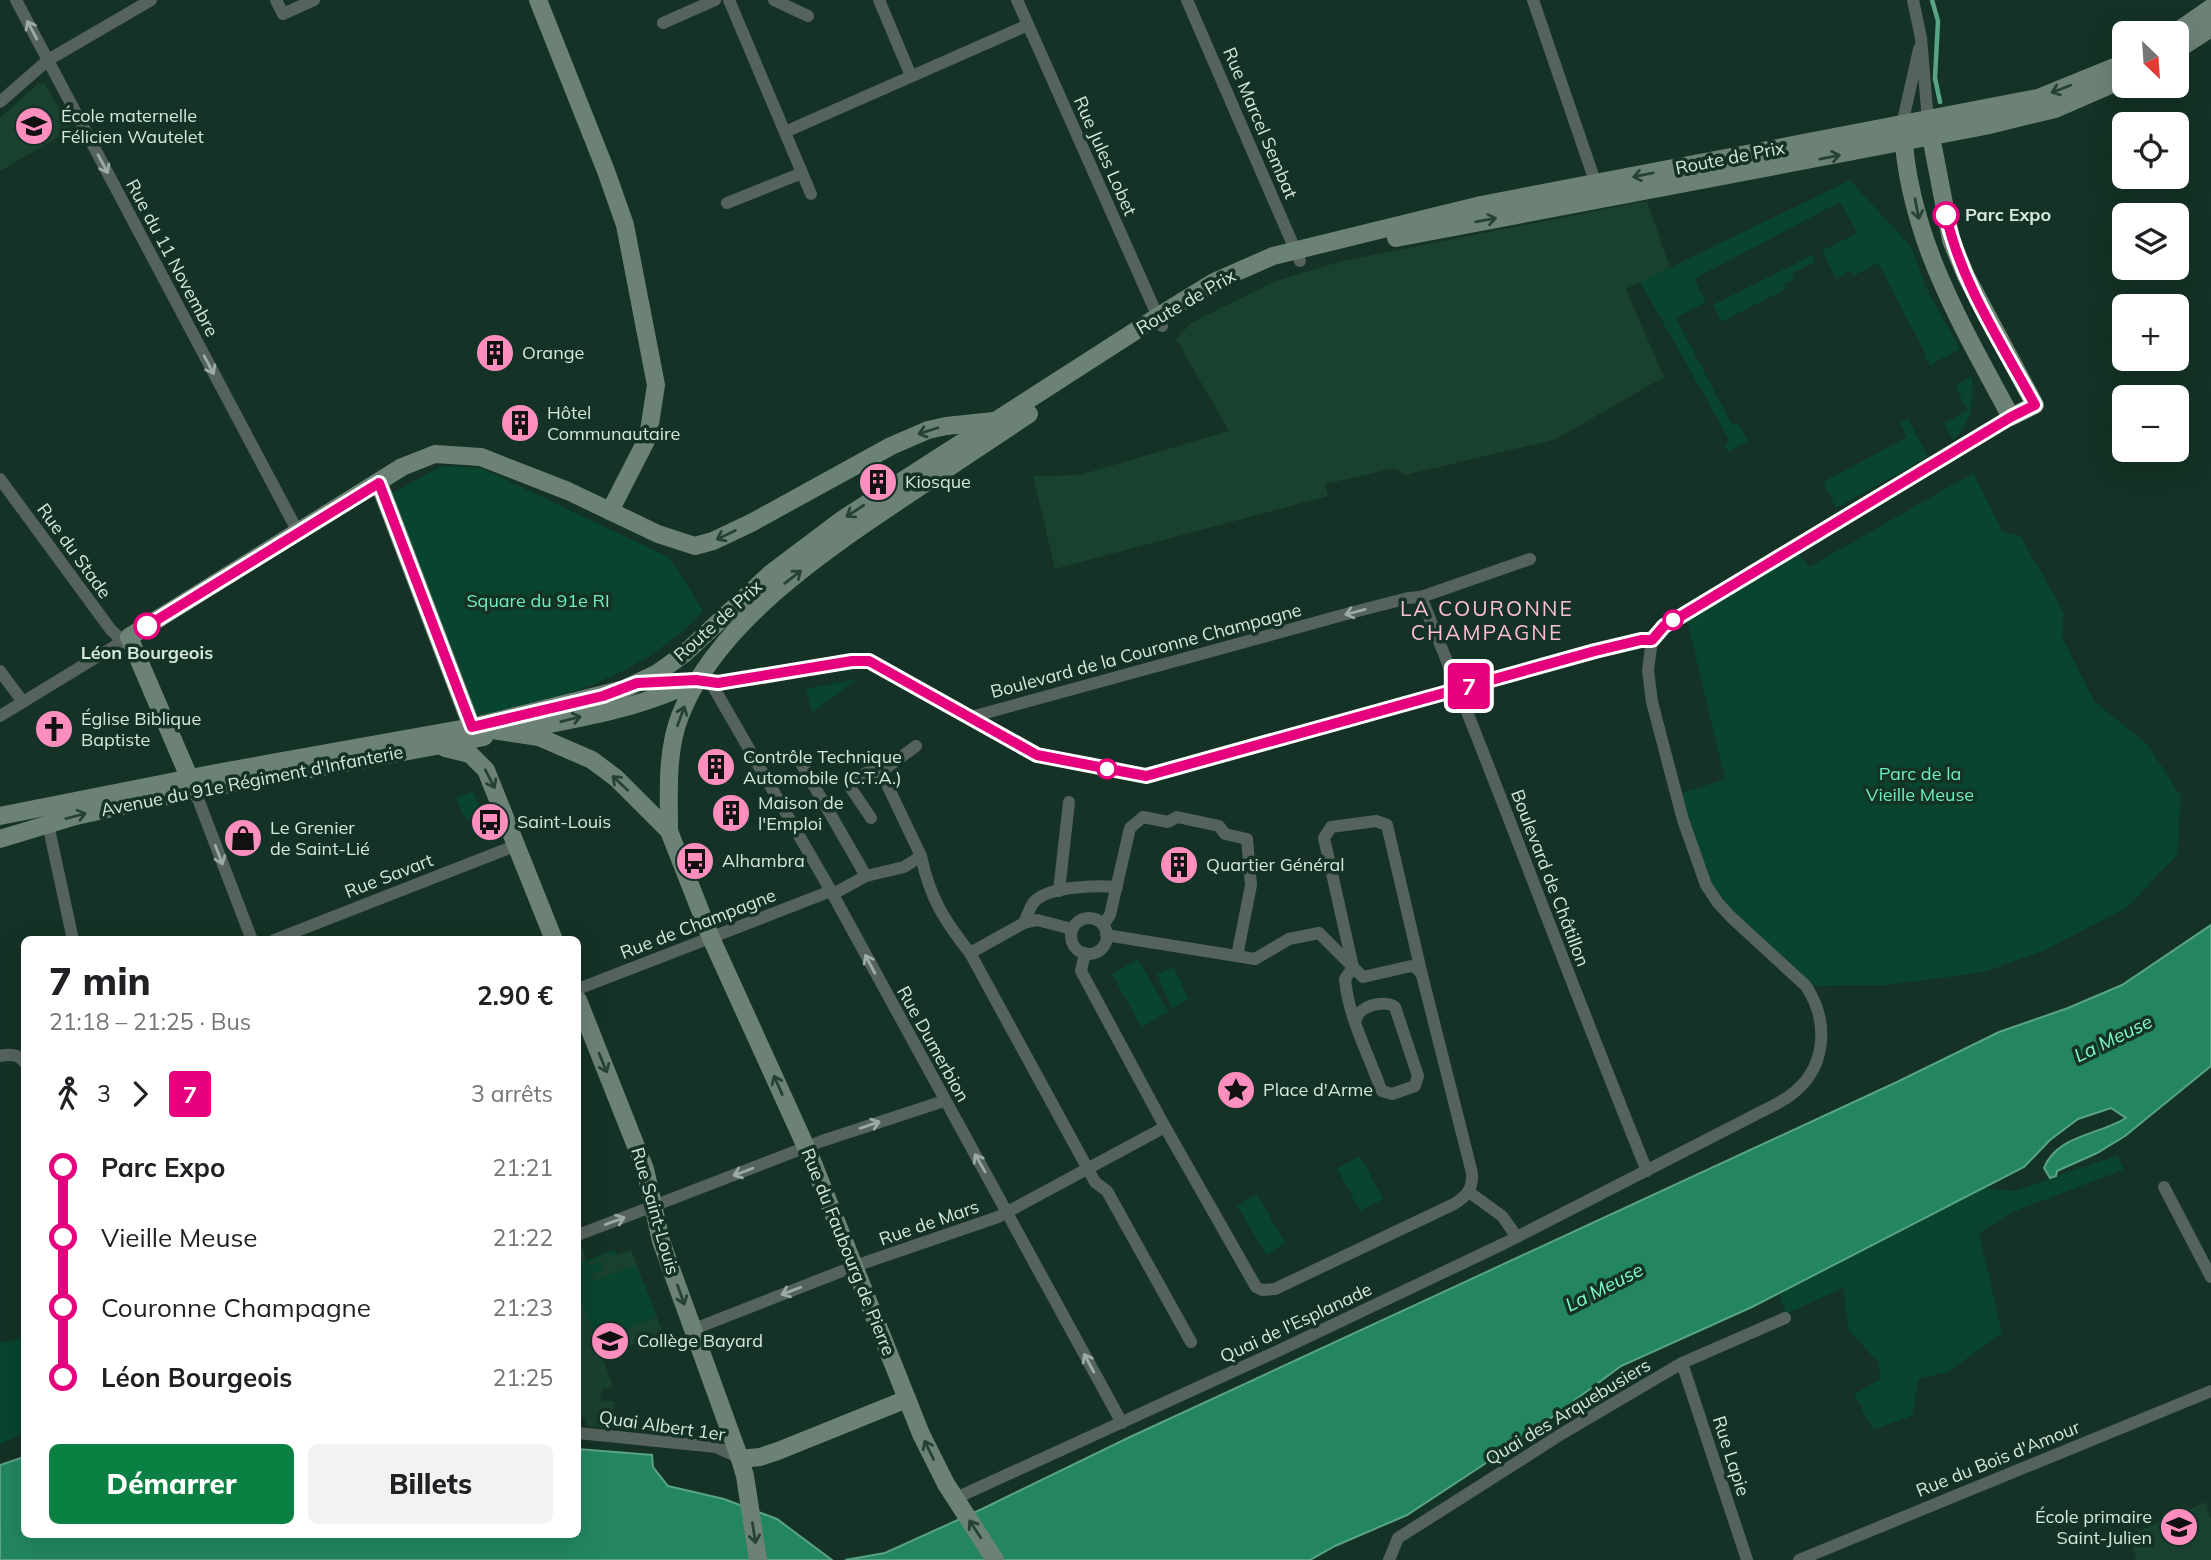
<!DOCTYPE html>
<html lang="fr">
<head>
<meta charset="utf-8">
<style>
	:root { --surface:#fff; --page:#f2f2f2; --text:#202124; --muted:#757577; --accent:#0b8043 }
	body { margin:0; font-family:Mulish,sans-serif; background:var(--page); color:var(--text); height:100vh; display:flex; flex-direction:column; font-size:26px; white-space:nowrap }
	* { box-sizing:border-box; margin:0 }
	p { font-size:23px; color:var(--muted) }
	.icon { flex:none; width:38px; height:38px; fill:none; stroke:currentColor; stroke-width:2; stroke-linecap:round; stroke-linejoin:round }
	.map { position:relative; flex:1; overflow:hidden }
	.drawer { position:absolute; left:21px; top:936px; width:560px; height:602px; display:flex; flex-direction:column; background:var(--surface); border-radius:10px; box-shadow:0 7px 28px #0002 }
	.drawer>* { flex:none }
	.badge { padding:0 14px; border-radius:5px; font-size:24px; line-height:46px }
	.needle { width:46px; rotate:155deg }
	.fabs { position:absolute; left:2112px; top:21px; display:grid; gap:14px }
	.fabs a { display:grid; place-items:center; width:77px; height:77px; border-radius:10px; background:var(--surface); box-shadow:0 7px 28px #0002; font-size:35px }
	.map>.badge { position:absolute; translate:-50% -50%; box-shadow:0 0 0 4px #fff }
	.legs { display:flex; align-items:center; gap:10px; height:77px; padding:0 28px; font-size:23px }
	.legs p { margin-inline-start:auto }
	.head { display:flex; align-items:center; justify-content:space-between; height:119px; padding:0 28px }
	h1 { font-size:38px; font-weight:800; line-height:52px }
	.action { display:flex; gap:14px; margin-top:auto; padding:14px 28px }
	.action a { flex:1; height:80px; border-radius:10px; background:var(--accent); color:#fff; font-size:28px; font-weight:800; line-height:80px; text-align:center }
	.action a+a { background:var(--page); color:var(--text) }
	ul { padding:0 28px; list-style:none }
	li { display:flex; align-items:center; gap:24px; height:70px; font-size:26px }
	li i { display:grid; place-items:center; width:10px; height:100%; margin:0 9px; background:currentColor }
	li i::after { content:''; width:18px; height:18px; margin:-9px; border:5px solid; border-radius:50%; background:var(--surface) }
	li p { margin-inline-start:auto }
	li:first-child i { background:linear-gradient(#0000 50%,currentColor 0) }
	li:last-child i { background:linear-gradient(currentColor 50%,#0000 0) }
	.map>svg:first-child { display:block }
	.built { fill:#1a4030 }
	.green { fill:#08442e }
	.water { fill:#238660; stroke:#59a386; stroke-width:2 }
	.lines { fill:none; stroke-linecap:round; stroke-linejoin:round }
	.stream { stroke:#59a386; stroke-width:4.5 }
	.street { stroke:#56635c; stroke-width:12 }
	.secondary { stroke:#6d8277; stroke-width:18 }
	.oneway { stroke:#9caca4 }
	.oneway2 { stroke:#264235 }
	.line-1-casing { stroke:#fff; stroke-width:16 }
	.line-1 { stroke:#e6007e; stroke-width:10 }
	.stop-1-dot { fill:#fff; stroke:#e6007e; stroke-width:3.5 }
	.labels { text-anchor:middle; stroke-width:7; stroke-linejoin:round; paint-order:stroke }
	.poi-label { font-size:18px; fill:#d6e7de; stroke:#143225; text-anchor:start }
	.street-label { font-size:18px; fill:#d6e7de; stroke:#143225 }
	.stop-label { font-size:18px; font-weight:bold; fill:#d6e7de; stroke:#143225; text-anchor:start }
	.park-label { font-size:18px; fill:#71f0b9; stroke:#143225 }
	.water-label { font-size:19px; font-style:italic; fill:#81fec7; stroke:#143225 }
	.quarter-label { font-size:21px; letter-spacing:2px; fill:#ffbed7; stroke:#143225 }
</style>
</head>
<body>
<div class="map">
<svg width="2211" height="1560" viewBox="0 0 2211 1560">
	<rect width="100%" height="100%" fill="#143225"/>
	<g class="built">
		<polygon points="39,83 45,84 71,130 0,171 0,118"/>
		<polygon points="1647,201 1670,268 1626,289 1664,377 1554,440 1405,475 1395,468 1325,484 1328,496 1055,569 1033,476 1080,475 1229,431 1176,339 1191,323 1276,281 1342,261"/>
		<polygon points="581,1244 587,1261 614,1250 617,1255 631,1250 663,1333 602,1356 613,1387 602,1389 600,1400 614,1402 613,1429 586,1426 586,1418 578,1417 578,1245"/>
		<polygon points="2206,1502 2211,1519 2211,1560 2137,1560 2129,1535"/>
	</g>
	<g class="green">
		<polygon points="1850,180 1911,247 1927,290 1960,349 1929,366 1929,360 1927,361 1925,358 1927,357 1878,263 1853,276 1850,271 1836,279 1822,251 1857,233 1840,202 1694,279 1706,302 1676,318 1732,425 1738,423 1748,441 1728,452 1724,445 1730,441 1640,282"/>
		<polygon points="1812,255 1815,262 1791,274 1794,279 1784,284 1786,289 1721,322 1713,305"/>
		<path d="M1972 376C1974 400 1972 424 1953 440L1944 423 1967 410 1955 386Z"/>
		<polygon points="1908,419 1928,457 1836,508 1823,482 1907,437 1900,423"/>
		<path d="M442 466 481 468 670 558 703 611C641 678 564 697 478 717L392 493Z"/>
		<polygon points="1973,473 2002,531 2021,537 2064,613 2062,637 2094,701 2147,744 2181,796 2177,855 2126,908 2045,950 1984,972 1887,985 1806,986 1718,903 1676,795 1725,779 1685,613 1794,548 1809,567"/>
		<polygon points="857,679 812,712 806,689"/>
		<polygon points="473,791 484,818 472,823 462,813 456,798"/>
		<polygon points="1138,959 1168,1012 1141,1027 1112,974"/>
		<polygon points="1174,967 1188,1000 1171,1008 1157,974"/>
		<polygon points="2118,1155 2123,1170 2015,1211 1979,1233 2002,1333 1948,1372 1918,1379 1913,1415 1873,1430 1854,1394 1881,1379 1878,1362 1849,1331 1843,1288 1786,1314 1776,1281 1949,1184 2014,1191"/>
		<polygon points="1360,1156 1383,1199 1360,1211 1337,1168"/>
		<polygon points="1257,1194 1285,1243 1266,1255 1237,1206"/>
		<polygon points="614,1250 616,1255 611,1257 609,1253 588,1262 589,1266 600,1261 603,1270 592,1274 594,1281 636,1265 657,1317 616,1333 622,1349 602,1356 578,1293 578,1263"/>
		<polygon points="24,1338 24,1433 0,1444 0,1343"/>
	</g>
	<g class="water">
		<path d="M2211 925V1066L2125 1136 2097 1153 2057 1171 2056 1176 2050 1178 2044 1168C2057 1135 2099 1135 2126 1118L2111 1108 2078 1119 2050 1140 2024 1167 1752 1307 1621 1366 1524 1438 1407 1515 1335 1546 1310 1560H845L885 1553 982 1509 1130 1437 1897 1082 1999 1032 2068 1008 2122 985Z"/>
		<polygon points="578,1449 652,1455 653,1467 668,1486 724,1499 777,1519 832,1560 0,1560 0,1465 24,1457 24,1535 578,1535"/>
	</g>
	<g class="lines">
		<polyline class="stream" points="1932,0 1938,21 1935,78 1940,102"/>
		<g class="street">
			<polyline points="16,0 298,532"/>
			<polyline points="276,0 283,14 314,0"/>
			<polyline points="729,0 811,194"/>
			<polyline points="774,0 808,16"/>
			<polyline points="879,0 911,76"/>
			<polyline points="1017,0 1162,326"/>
			<polyline points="1187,0 1300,261"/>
			<polyline points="1533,0 1598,190"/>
			<polyline points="1913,0 1921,38 1928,121"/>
			<polyline points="663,23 715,0"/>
			<polyline points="0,102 48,60 151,0"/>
			<polyline points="1902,125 1919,49"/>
			<polyline points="785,132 1028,25"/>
			<polyline points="727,203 802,173"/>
			<polyline points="0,479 111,630 123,641"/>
			<path d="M1421 597C1499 787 1569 980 1647 1171"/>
			<polyline points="0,671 23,702"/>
			<path d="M696 680C735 689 810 668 852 661H869L1037 755 1146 776 1595 651 1641 640H1652L1664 626 2011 417"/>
			<polyline points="711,683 831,891 1122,1423"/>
			<polyline points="0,716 128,638"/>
			<polyline points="971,717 1350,613 1408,598 1421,597 1530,559"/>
			<polyline points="802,765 866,876 833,894"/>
			<polyline points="881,772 916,746"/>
			<polyline points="195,791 252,940"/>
			<polyline points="48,824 73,940"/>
			<path d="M921 856C930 898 944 920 970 953"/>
			<polyline points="866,876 904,867 921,856 881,772 868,772 853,780 850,787 871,818"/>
			<polyline points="1059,891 1069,802"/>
			<circle cx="1089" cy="936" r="18"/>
			<path d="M1024 923C1027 916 1030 907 1034 902 1048 886 1097 885 1117 887"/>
			<polyline points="1103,925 1110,915 1130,828 1143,817 1168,822 1177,817 1219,826 1225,834 1247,839 1251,885 1237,956"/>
			<polyline points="1072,929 1037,920 1024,923 970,953 1095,1182 1107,1191 1191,1342"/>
			<polyline points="274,940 517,845"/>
			<path d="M1085 953 1081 971 1165 1127 1256 1287 1262 1290 1275 1289 1454 1204C1467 1196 1473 1189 1472 1173L1422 975 1417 968 1411 966 1363 977 1319 933 1289 939 1255 959 1106 935"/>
			<polyline points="578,989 831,891"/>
			<path d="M1356 1020C1358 1006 1384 999 1395 1007L1418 1076 1415 1086 1392 1094 1382 1091 1380 1087C1368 1053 1348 1016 1345 979L1353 967 1324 838 1331 827 1376 821 1387 825 1422 975"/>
			<path d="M0 1056C9 1054 19 1054 24 1062"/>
			<polyline points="2164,1187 2211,1277"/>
			<polyline points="1469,1192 1502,1216 1517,1237"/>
			<polyline points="578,1235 822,1141 944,1101"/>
			<polyline points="694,1329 855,1266 998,1217 1165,1127"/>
			<polyline points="1682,1363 1747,1560"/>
			<polyline points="578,1433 716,1447 740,1458"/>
			<path d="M956 1498 1280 1350 1503 1244 1749 1118C1762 1111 1776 1105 1788 1097 1827 1070 1830 1023 1806 986L1731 917 1718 903 1706 885 1683 820 1652 702 1648 670 1652 640"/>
			<polyline points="1389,1560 1398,1538 1563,1433 1682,1363 1785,1318"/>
			<polyline points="1799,1560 2211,1391"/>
		</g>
		<g class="secondary">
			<polyline points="538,0 606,171 625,225 656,385 648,437 610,511"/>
			<polyline points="2175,33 2211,8"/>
			<polyline points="2177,50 2211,28"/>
			<path d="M1903 132C1909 238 1962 326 2011 417L2035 405 1966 276 1951 240 1929 126"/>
			<polyline points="1396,238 1985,126 2055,109 2124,79"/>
			<polyline points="379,483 472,727"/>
			<polyline points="486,729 539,737 592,760 616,778 669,831 711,938 811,1158 921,1434 946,1484 995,1560"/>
			<path d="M518 730C576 719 644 708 696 680"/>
			<polyline points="445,748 470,754 486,770 554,940"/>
			<polyline points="195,791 129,637 402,467 435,454 481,457 568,491 658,534 695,546 713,541 751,523 891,446 928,430 946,426 994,421"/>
			<polyline points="0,816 211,774 472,727 624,689 656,674 684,654 770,574 843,519 1157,317 1214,282 1273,256 1481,205 2038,98 2124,63"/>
			<path d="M669 831C669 793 666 752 680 716 716 622 828 548 909 494 949 467 989 441 1029 414"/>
			<polyline points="0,839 76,816 171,795 484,737"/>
			<polyline points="578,1000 645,1169 661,1241 740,1459 745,1476 758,1560"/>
			<polyline points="740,1459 760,1457 778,1451 907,1399"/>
		</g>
	</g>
	<defs><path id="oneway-shaft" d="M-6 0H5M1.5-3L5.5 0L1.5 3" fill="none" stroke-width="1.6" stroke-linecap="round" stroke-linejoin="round" transform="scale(1.75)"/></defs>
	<g class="oneway">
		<use href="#oneway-shaft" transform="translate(32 30) rotate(-118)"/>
		<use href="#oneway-shaft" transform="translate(103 164) rotate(62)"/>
		<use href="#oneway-shaft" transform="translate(209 365) rotate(62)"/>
		<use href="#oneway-shaft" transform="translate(1355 612) rotate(165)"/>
		<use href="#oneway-shaft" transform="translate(219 855) rotate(69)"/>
		<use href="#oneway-shaft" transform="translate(870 964) rotate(-118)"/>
		<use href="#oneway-shaft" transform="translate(870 1125) rotate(-19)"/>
		<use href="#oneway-shaft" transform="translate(980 1163) rotate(-120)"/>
		<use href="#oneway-shaft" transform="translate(743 1172) rotate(159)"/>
		<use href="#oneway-shaft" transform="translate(615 1221) rotate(-20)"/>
		<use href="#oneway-shaft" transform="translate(791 1291) rotate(159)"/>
		<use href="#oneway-shaft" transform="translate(1089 1363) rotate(-118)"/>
	</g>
	<g class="oneway2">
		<use href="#oneway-shaft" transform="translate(2061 89) rotate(159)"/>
		<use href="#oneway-shaft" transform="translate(1830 157) rotate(-11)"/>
		<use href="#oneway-shaft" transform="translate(1643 175) rotate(169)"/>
		<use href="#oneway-shaft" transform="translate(1917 209) rotate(79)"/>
		<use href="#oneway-shaft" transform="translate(1486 220) rotate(-10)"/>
		<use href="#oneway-shaft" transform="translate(928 431) rotate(162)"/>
		<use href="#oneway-shaft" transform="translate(855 511) rotate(147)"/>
		<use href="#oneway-shaft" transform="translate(726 535) rotate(154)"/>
		<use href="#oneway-shaft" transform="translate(793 577) rotate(-38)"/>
		<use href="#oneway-shaft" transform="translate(681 716) rotate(-70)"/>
		<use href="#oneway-shaft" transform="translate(571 719) rotate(-14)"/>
		<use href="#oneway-shaft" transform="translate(490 779) rotate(63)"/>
		<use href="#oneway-shaft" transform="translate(620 783) rotate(-137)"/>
		<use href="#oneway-shaft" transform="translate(76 816) rotate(-15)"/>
		<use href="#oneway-shaft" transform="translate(603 1063) rotate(68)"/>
		<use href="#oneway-shaft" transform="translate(778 1085) rotate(-114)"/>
		<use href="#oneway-shaft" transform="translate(681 1295) rotate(70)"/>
		<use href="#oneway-shaft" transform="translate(929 1450) rotate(-116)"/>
		<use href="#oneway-shaft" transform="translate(975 1529) rotate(-123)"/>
		<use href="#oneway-shaft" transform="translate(754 1533) rotate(81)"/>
	</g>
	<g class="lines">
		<defs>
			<path id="line-1" d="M147 626 379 483 472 727 603 696 637 683 696 680 718 683 852 661H869L1037 755 1146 776 1595 651 1641 640H1652L1664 626 1673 621 2011 417 2035 405C2002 344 1961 283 1946 215"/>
		</defs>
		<use href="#line-1" class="line-1-casing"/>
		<use href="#line-1" class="line-1"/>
	</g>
	<defs>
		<symbol id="school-disc" viewBox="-11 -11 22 22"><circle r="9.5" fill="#fe8ebe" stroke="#143225"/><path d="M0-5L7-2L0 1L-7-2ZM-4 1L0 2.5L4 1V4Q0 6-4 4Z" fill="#111"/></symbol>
		<symbol id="building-disc" viewBox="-11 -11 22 22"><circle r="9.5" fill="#fe8ebe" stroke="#143225"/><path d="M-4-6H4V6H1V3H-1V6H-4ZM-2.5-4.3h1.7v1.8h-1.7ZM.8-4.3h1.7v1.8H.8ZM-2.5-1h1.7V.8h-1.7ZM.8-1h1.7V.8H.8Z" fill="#111"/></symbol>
		<symbol id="church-disc" viewBox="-11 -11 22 22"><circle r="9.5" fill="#fe8ebe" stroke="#143225"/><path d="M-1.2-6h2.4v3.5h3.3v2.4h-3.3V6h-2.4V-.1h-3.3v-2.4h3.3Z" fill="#111"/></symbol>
		<symbol id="bus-disc" viewBox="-11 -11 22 22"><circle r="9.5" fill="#fe8ebe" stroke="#143225"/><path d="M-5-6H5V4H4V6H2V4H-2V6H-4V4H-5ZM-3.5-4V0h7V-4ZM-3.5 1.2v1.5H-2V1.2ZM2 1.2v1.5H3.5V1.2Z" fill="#111"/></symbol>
		<symbol id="shop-disc" viewBox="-11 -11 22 22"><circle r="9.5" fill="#fe8ebe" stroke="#143225"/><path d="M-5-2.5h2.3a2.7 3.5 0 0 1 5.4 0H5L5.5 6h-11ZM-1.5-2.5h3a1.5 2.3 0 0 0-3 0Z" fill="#111"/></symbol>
		<symbol id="sight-disc" viewBox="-11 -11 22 22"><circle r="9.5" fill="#fe8ebe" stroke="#143225"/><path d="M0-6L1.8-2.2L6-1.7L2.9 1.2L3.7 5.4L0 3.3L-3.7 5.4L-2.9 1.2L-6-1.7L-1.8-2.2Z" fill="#111"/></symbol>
	</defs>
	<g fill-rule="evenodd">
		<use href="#school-disc" x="12" y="104" width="44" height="44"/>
		<use href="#building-disc" x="473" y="331" width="44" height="44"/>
		<use href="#building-disc" x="498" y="401" width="44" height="44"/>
		<use href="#building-disc" x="856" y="460" width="44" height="44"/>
		<use href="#church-disc" x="32" y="707" width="44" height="44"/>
		<use href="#building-disc" x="694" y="745" width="44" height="44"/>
		<use href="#building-disc" x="709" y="791" width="44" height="44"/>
		<use href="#bus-disc" x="468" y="800" width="44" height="44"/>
		<use href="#shop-disc" x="221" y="816" width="44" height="44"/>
		<use href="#bus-disc" x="673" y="839" width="44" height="44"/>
		<use href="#building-disc" x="1157" y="843" width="44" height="44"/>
		<use href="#sight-disc" x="1214" y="1068" width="44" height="44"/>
		<use href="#school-disc" x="588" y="1319" width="44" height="44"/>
		<use href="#school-disc" x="2157" y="1505" width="44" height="44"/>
	</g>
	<g class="stop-1-dot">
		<circle cx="1946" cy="215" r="12"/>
		<circle cx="1673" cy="620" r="9"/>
		<circle cx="147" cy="626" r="12"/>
		<circle cx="1107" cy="769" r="9"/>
	</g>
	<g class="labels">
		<g class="poi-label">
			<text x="61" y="122">École maternelle<tspan x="61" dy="21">Félicien Wautelet</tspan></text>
			<text x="522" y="359">Orange</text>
			<text x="547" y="419">Hôtel<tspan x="547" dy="21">Communautaire</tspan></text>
			<text x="905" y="488">Kiosque</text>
			<text x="81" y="725">Église Biblique<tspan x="81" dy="21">Baptiste</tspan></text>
			<text x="743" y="763">Contrôle Technique<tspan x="743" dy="21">Automobile (C.T.A.)</tspan></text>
			<text x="758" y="809">Maison de<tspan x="758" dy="21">l'Emploi</tspan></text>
			<text x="517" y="828">Saint-Louis</text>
			<text x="270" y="834">Le Grenier<tspan x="270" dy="21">de Saint-Lié</tspan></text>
			<text x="722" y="867">Alhambra</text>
			<text x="1206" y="871">Quartier Général</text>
			<text x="1263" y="1096">Place d'Arme</text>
			<text x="637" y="1347">Collège Bayard</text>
			<text x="2152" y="1523" text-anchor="end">École primaire<tspan x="2152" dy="21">Saint-Julien</tspan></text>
		</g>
		<g class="street-label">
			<text transform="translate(1260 123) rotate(67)" y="6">Rue Marcel Sembat</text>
			<text transform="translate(1105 156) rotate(66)" y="6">Rue Jules Lobet</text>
			<text transform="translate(1730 158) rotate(-11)" y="6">Route de Prix</text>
			<text transform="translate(172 258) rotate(62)" y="6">Rue du 11 Novembre</text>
			<text transform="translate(1186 302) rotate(-30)" y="6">Route de Prix</text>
			<text transform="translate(74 551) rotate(54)" y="6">Rue du Stade</text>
			<text transform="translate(718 621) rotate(-42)" y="6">Route de Prix</text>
			<text transform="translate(1146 651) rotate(-15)" y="6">Boulevard de la Couronne Champagne</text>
			<text transform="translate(252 781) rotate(-11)" y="6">Avenue du 91e Régiment d'Infanterie</text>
			<text transform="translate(389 876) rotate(-21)" y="6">Rue Savart</text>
			<text transform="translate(1550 878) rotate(69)" y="6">Boulevard de Châtillon</text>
			<text transform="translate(698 924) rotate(-21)" y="6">Rue de Champagne</text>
			<text transform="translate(933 1044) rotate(61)" y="6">Rue Dumerbion</text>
			<text transform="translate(655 1211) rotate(74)" y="6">Rue Saint-Louis</text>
			<text transform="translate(929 1223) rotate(-19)" y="6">Rue de Mars</text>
			<text transform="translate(848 1252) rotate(68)" y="6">Rue du Faubourg de Pierre</text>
			<text transform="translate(1296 1323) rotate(-25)" y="6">Quai de l'Esplanade</text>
			<text transform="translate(1568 1412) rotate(-31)" y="6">Quai des Arquebusiers</text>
			<text transform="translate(662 1426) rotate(8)" y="6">Quai Albert 1er</text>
			<text transform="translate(1731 1456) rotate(72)" y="6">Rue Lapie</text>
			<text transform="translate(1998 1459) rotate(-22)" y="6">Rue du Bois d'Amour</text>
		</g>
		<g class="stop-label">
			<text x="1965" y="221">Parc Expo</text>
			<text x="147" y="659" text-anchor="middle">Léon Bourgeois</text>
		</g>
		<g class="park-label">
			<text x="538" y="607">Square du 91e RI</text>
			<text x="1920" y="780">Parc de la<tspan x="1920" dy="21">Vieille Meuse</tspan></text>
		</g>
		<g class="water-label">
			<text transform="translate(2113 1038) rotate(-26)" y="7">La Meuse</text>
			<text transform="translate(1604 1287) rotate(-27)" y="7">La Meuse</text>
		</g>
		<g class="quarter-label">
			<text x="1487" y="616">LA COURONNE<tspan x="1487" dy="24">CHAMPAGNE</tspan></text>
		</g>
	</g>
</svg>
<div class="fabs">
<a><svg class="needle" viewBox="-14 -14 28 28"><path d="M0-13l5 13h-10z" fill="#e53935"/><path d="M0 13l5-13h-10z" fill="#757577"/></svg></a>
<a><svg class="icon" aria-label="locate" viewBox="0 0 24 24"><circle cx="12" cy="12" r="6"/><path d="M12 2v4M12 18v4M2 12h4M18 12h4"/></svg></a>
<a><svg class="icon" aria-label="layers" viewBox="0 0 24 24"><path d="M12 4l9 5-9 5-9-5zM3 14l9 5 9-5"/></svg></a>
<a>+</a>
<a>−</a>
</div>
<b class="badge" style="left:1469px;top:686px;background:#e6007e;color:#fff">7</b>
<section class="drawer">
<div class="head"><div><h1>7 min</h1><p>21:18 – 21:25 · Bus</p></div><b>2.90 €</b></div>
<div class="legs"><svg class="icon" aria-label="walk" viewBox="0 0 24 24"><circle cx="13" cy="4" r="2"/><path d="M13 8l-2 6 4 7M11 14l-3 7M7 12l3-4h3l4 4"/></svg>3<svg class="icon" aria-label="forward" viewBox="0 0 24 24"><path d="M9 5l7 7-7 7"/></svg><b class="badge" style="background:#e6007e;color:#fff">7</b><p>3 arrêts</p></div>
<ul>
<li><i style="color:#e6007e"></i><b>Parc Expo</b><p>21:21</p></li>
<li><i style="color:#e6007e"></i><span>Vieille Meuse</span><p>21:22</p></li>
<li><i style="color:#e6007e"></i><span>Couronne Champagne</span><p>21:23</p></li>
<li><i style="color:#e6007e"></i><b>Léon Bourgeois</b><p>21:25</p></li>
</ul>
<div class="action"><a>Démarrer</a><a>Billets</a></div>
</section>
</div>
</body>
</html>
